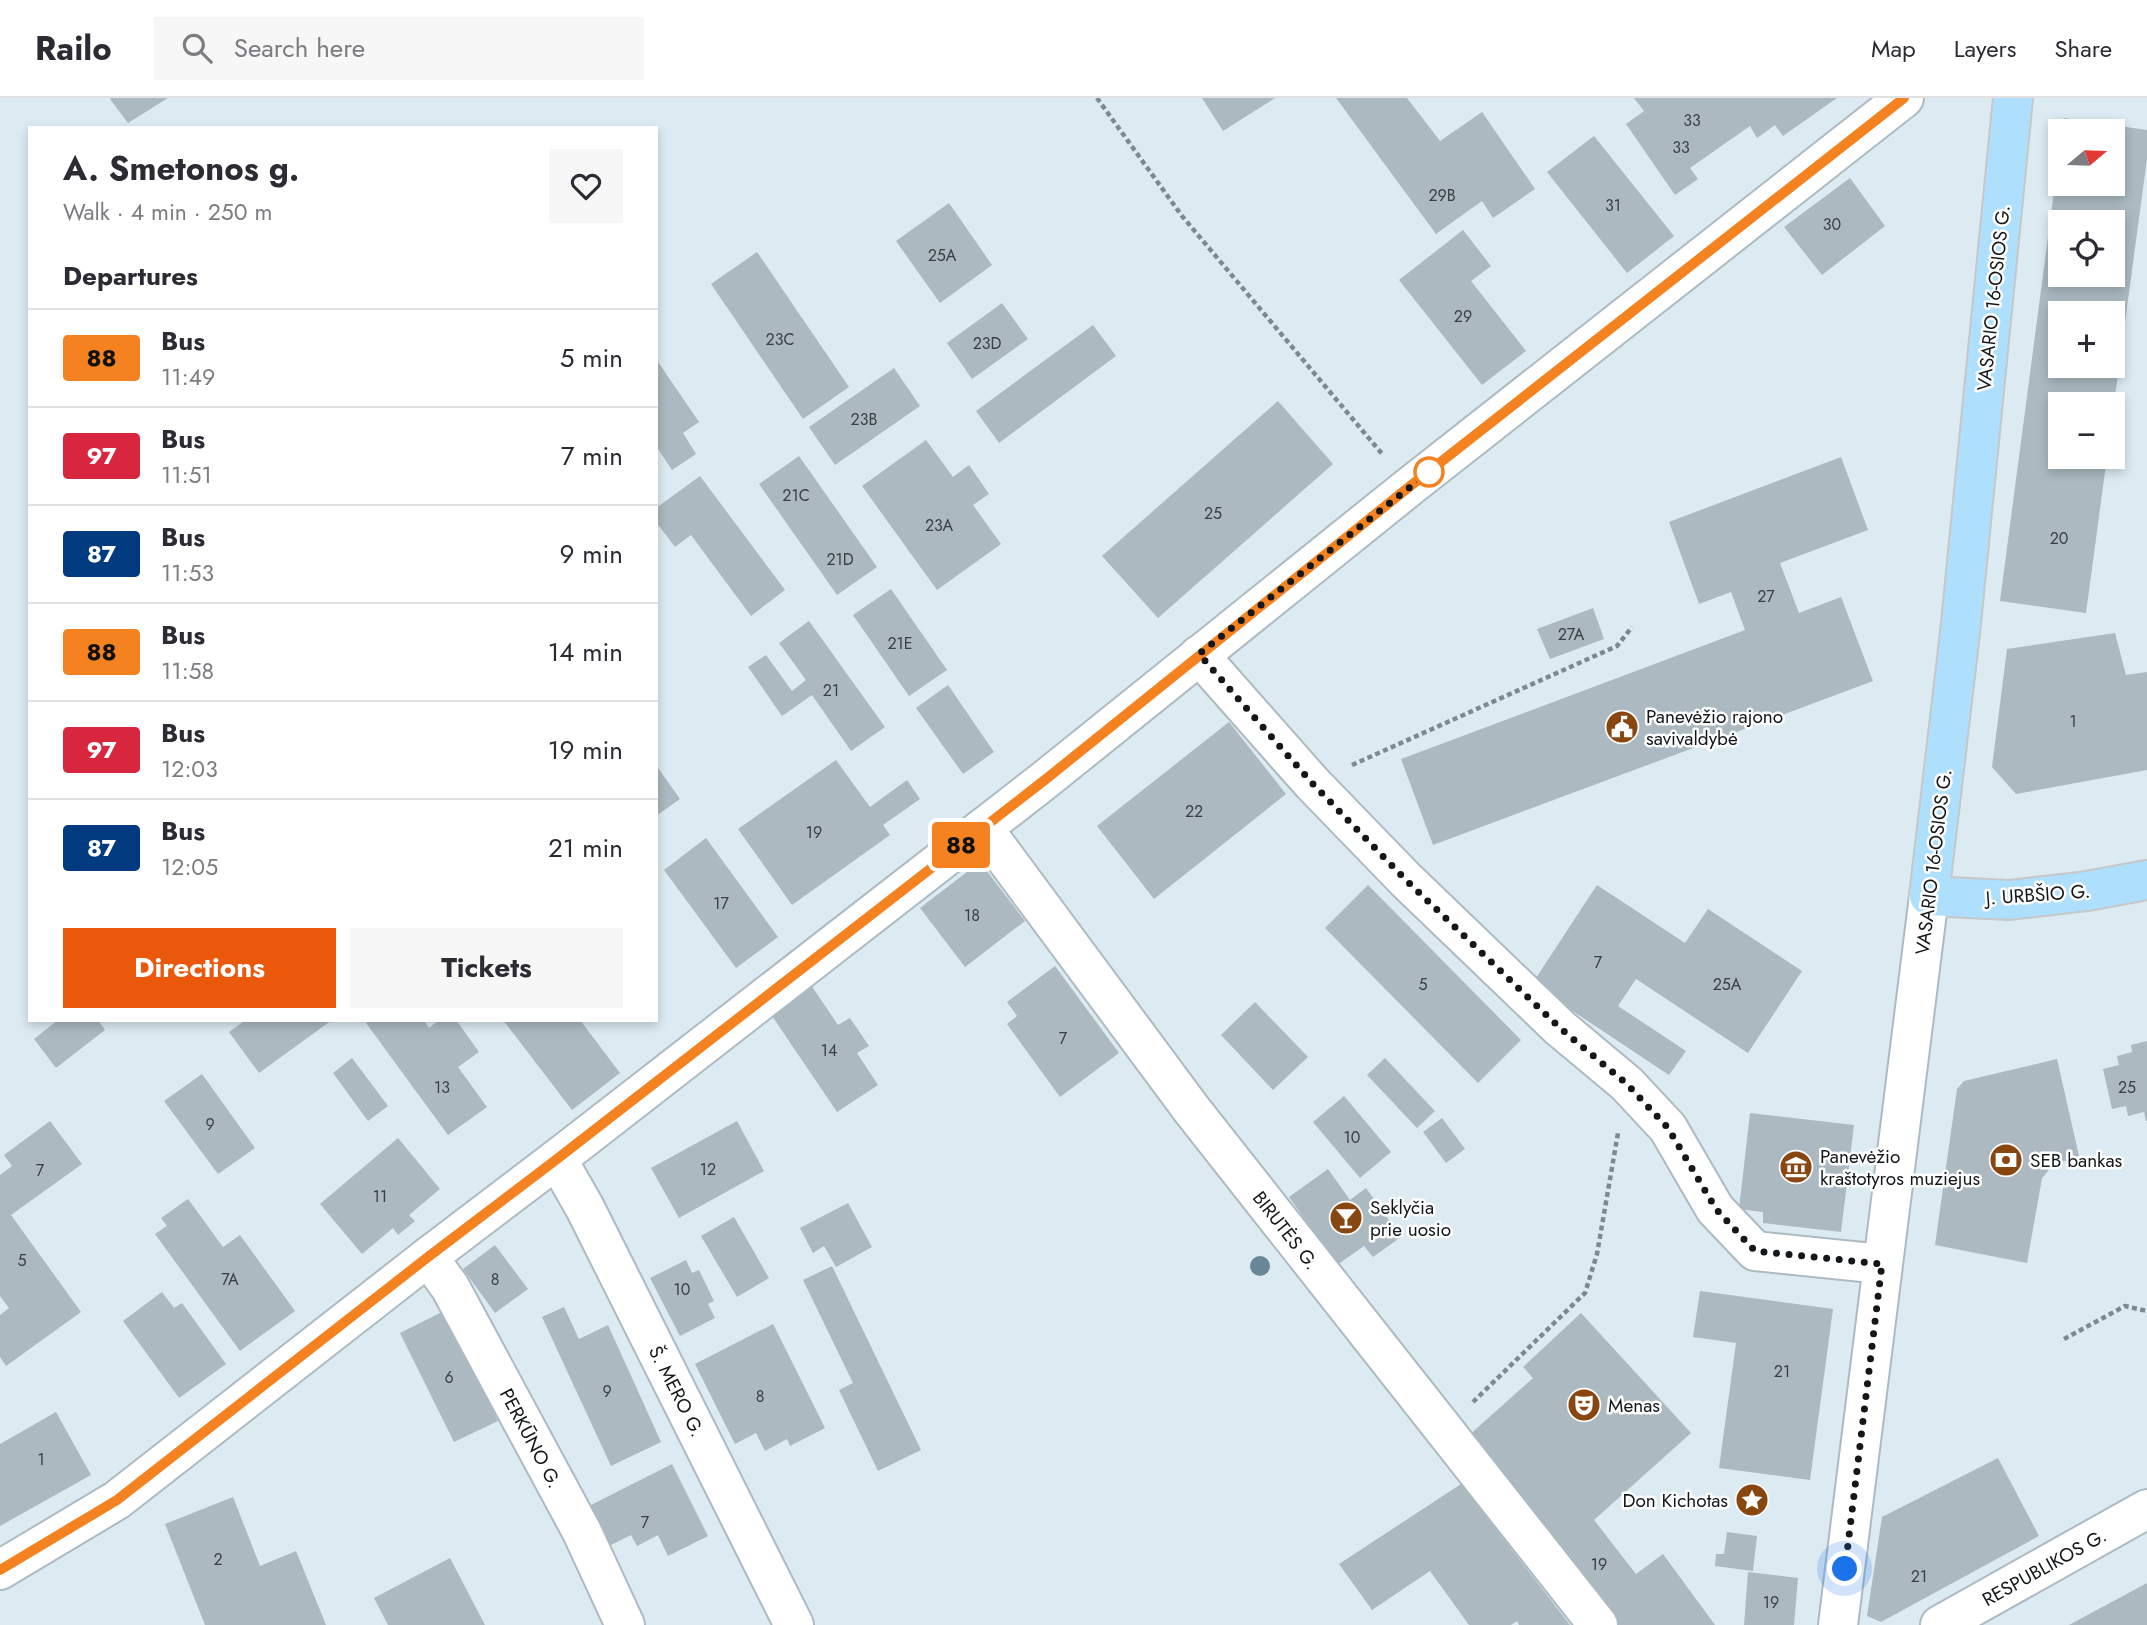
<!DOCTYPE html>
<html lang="en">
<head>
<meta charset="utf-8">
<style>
	:root { --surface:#fff; --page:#f7f7f7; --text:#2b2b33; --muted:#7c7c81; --line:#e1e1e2; --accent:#ea580c }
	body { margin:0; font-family:Jost,sans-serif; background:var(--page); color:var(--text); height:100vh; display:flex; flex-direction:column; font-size:26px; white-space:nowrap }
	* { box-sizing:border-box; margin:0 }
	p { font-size:23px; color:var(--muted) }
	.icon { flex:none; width:38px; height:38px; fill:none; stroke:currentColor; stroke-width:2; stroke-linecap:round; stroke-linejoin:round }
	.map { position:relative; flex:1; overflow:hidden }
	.side { position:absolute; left:28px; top:28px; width:630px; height:896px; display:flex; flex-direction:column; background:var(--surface); border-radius:0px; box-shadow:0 4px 10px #0003 }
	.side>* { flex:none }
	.badge { padding:0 14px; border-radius:5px; font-size:24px; line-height:46px }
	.needle { width:46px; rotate:71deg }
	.fabs { position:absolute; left:2048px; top:21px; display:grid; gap:14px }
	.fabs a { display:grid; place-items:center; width:77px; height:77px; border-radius:0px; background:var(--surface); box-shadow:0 4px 10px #0003; font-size:35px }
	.you { position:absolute; width:35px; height:35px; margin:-18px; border:5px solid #fff; border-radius:50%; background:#1a73e8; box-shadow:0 0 0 10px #1a73e833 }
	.map>.badge { position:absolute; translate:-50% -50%; box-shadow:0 0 0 4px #fff }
	h2 { padding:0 35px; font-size:26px; line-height:63px }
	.round { display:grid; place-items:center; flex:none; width:74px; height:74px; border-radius:0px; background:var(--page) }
	.summary { display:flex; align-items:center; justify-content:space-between; height:119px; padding:0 35px }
	h1 { font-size:33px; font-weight:700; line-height:52px }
	.button { display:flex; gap:14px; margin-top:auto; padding:14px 35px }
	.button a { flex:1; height:80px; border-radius:0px; background:var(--accent); color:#fff; font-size:28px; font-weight:700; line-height:80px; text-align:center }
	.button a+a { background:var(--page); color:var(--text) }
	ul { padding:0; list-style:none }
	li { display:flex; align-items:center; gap:21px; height:98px; padding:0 35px; border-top:2px solid var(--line) }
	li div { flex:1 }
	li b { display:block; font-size:26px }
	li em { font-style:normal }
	li .badge { min-width:77px; font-weight:700; text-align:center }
	header { display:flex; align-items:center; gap:42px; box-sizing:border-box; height:98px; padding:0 35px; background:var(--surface); border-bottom:2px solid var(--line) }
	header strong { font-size:33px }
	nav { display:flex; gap:38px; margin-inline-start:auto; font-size:24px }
	.search { width:490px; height:63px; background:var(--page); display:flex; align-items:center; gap:18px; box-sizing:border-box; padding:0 24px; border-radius:0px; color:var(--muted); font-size:26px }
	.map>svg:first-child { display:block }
	.building { fill:#acb9c1; fill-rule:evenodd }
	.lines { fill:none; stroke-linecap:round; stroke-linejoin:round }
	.minor-casing { stroke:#adbac2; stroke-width:42 }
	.major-casing { stroke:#c6c7c8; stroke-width:42 }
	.path { stroke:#7e888d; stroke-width:4.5; stroke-dasharray:5 3.5; stroke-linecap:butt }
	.minor { stroke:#fff; stroke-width:38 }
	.major { stroke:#aee0fd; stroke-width:38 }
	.tree { fill:#678797 }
	.line-casing { stroke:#fff; stroke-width:16 }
	.line { stroke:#f58220; stroke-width:10 }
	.walk { stroke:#13171a; stroke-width:7; stroke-dasharray:0 12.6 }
	.stop-dot { fill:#fff; stroke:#f58220; stroke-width:3.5 }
	.labels { text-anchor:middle; stroke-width:5; stroke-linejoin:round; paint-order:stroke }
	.number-label { font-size:16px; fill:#394044 }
	.street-label { font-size:19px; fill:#13171a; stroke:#fff }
	.poi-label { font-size:19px; fill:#13171a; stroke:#fff; text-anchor:start }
</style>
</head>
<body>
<header>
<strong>Railo</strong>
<div class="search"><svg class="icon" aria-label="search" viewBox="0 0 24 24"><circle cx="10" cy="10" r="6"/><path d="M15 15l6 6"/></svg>Search here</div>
<nav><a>Map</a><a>Layers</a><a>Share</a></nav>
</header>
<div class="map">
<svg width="2147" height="1527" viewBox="0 0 2147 1527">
	<rect width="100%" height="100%" fill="#dceaf2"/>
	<g class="building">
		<polygon points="111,0 168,0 128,25 110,1"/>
		<polygon points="1202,0 1275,0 1223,33"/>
		<polygon points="1336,0 1407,0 1440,43 1482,14 1535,91 1493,120 1482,103 1436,136"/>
		<polygon points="1634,0 1837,0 1783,38 1775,27 1757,40 1750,28 1690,70 1698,81 1675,97 1626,26 1644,13"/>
		<path d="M2064 20 2147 32V61L2114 306H2060V359H2107L2086 515 2000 503 2058 63 2060 86H2112V33H2062ZM2060 124H2112V177H2060ZM2060 215H2112V268H2060Z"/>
		<polygon points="1594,38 1674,138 1627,175 1547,74"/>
		<polygon points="1850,80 1885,128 1822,177 1784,129"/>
		<polygon points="949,105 992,167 940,205 896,143"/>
		<polygon points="1463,132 1491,168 1471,183 1526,253 1482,287 1399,182"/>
		<polygon points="757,154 849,289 803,321 711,186"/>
		<polygon points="1002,205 1028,241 972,281 947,245"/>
		<polygon points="1093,227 1116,258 999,345 976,313"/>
		<polygon points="656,261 699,324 683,335 696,356 672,372 656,348"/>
		<polygon points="894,270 920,308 835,367 809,329"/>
		<polygon points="1278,303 1333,366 1158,520 1102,458"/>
		<polygon points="926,342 953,379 969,367 989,396 973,407 1001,446 937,492 862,388"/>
		<polygon points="799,358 877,469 837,497 759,386"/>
		<polygon points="1841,359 1868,432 1780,465 1799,515 1841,499 1873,583 1433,747 1401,661 1745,532 1731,494 1699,506 1669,424"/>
		<polygon points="700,378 785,492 751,518 691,437 675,449 656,424 656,410"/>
		<polygon points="891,491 947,572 909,598 853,517"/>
		<polygon points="1593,510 1604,541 1550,561 1537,531"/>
		<polygon points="809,523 885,629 851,653 812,597 782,618 748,569 766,557 792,593 806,582 779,545"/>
		<polygon points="2115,535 2126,577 2147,574 2147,672 2016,696 1992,669 2007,551"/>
		<polygon points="948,587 994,654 963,676 916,610"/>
		<polygon points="1229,624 1286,696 1154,801 1097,728"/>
		<polygon points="836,662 870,709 907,682 920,701 883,727 890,737 792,807 738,731"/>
		<polygon points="656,667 680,701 656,718"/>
		<polygon points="706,740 778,839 736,870 664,772"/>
		<polygon points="980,764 1025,823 965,869 920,810"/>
		<polygon points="1368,787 1521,942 1478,985 1325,830"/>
		<polygon points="1597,787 1685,845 1708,811 1802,873 1748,955 1636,881 1618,908 1686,953 1669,977 1532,886"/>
		<polygon points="1055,868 1119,955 1060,999 1007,926 1017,918 1007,904"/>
		<polygon points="811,887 838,927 850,920 869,948 857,955 878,987 837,1014 770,915"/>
		<polygon points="1255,904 1308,959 1273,992 1221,937"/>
		<polygon points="58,922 98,922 105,932 56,970 34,941"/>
		<polygon points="246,922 332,922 259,975 229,934"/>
		<polygon points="369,922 424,922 429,930 439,922 456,922 479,954 458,969 487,1009 448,1037 366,925"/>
		<polygon points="503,922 580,922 620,975 572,1012"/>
		<polygon points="2147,943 2147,1023 2146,1023 2144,1014 2128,1018 2126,1008 2112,1011 2103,971 2119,967 2117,958 2132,954 2131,947"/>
		<polygon points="352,960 388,1008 368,1023 333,975"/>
		<polygon points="1385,960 1435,1013 1417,1030 1367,977"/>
		<polygon points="2057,961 2079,1058 2053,1067 2042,1080 2027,1165 1935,1147 1957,991 1964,983"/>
		<polygon points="202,976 255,1050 218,1076 164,1003"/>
		<polygon points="1344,998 1391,1054 1360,1080 1313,1024"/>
		<polygon points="1750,1015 1854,1027 1841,1134 1763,1125 1763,1114 1739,1111"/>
		<polygon points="1442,1020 1465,1051 1446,1065 1423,1034"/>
		<polygon points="50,1023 82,1066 11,1117 81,1214 6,1268 0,1259 0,1217 9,1210 0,1198 0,1077 12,1068 4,1057"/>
		<polygon points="737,1023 764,1073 679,1120 651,1070"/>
		<polygon points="398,1040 440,1091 409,1117 415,1123 398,1137 393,1130 362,1156 320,1106"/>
		<polygon points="1328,1071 1350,1102 1366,1090 1401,1139 1373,1159 1364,1148 1337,1167 1289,1099"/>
		<polygon points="188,1101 223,1149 240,1137 295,1213 240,1253 155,1136 167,1128 161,1120"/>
		<polygon points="848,1105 872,1149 836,1169 824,1148 813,1155 800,1130"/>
		<polygon points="734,1119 769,1180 737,1199 701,1138"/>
		<polygon points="495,1147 528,1191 495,1215 463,1171"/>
		<polygon points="686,1162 692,1175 699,1172 714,1203 708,1206 715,1220 680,1238 650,1180"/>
		<polygon points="832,1168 921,1352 878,1373 839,1292 853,1285 803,1182"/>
		<polygon points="1700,1193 1833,1211 1810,1382 1719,1370 1736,1245 1693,1239"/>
		<polygon points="162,1194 174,1210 182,1205 226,1266 179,1300 123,1223"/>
		<polygon points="564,1209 579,1241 608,1227 661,1344 611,1368 542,1219"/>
		<polygon points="444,1213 498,1323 454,1344 400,1235"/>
		<polygon points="1581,1215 1691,1335 1594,1422 1636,1476 1663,1456 1715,1527 1614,1527 1467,1339 1533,1280 1523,1269"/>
		<polygon points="773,1226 825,1330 790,1348 787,1341 765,1353 756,1335 735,1346 695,1266"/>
		<polygon points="56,1314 91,1377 0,1428 0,1346"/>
		<polygon points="1998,1360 2039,1438 1881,1524 1867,1518 1882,1419"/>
		<polygon points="672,1366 708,1438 668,1458 658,1437 637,1448 631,1437 603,1451 583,1411"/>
		<polygon points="1461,1386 1550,1501 1570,1527 1519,1527 1517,1523 1511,1527 1469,1527 1430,1473 1372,1512 1339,1466"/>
		<polygon points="233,1399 260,1468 296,1453 326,1527 205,1527 165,1426"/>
		<polygon points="1727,1434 1757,1438 1753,1473 1715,1468 1716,1456 1724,1456"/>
		<polygon points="450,1460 485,1527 388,1527 374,1500"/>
		<polygon points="1748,1474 1798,1480 1794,1527 1744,1527"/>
		<polygon points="2147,1485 2147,1527 2069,1527"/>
	</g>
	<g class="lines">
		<defs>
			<g id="minor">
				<polyline points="1199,557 1312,685 1406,782 1560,930 1627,986 1668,1030 1715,1111 1755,1153 1882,1166"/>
				<polyline points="983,730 1192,1012 1598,1527"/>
				<polyline points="557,1061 585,1110 794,1527"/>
				<polyline points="428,1159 450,1189 582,1434 625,1527"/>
				<polyline points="0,1472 117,1402 428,1159 557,1061 1046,681 1409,389 1904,0"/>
				<polyline points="1838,1527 1929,798"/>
				<polyline points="1940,1527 2147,1411"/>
			</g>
			<polyline id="major" points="2013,0 1960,535 1929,798 2009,802 2087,793 2147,782"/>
		</defs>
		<use href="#minor" class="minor-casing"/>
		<use href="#major" class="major-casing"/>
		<g class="path">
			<polyline points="1097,0 1182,118 1383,357"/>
			<polyline points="1352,667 1617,548 1632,529"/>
			<polyline points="2064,1241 2125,1208 2147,1213"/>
			<polyline points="1473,1304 1585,1195 1597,1156 1618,1035"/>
		</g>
		<use href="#minor" class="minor"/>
		<use href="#major" class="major"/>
	</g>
	<circle class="tree" cx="1260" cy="1168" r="10"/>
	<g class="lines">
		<defs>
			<polyline id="line" points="0,1472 117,1402 428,1159 557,1061 1046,681 1409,389 1904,0"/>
		</defs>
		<use href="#line" class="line-casing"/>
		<use href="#line" class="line"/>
		<polyline class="walk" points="1429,374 1199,556 1312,685 1406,782 1560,930 1627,986 1668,1030 1716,1111 1755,1153 1882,1166 1845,1471"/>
	</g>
	<defs>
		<symbol id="civic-disc" viewBox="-11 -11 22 22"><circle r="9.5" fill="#884710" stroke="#fff"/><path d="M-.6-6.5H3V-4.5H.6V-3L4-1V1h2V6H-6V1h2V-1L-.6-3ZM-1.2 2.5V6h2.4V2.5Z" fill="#fff"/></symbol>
		<symbol id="bank-disc" viewBox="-11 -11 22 22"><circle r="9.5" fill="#884710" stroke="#fff"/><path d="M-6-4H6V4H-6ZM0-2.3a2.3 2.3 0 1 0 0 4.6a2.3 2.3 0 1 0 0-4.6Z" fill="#fff"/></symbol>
		<symbol id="museum-disc" viewBox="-11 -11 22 22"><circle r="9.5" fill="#884710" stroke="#fff"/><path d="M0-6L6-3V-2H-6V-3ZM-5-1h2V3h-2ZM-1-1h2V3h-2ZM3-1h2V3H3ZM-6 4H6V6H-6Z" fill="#fff"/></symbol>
		<symbol id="bar-disc" viewBox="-11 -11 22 22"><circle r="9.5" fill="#884710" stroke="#fff"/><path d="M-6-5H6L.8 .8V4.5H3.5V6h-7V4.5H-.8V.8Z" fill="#fff"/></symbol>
		<symbol id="theatre-disc" viewBox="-11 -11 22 22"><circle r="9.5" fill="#884710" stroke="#fff"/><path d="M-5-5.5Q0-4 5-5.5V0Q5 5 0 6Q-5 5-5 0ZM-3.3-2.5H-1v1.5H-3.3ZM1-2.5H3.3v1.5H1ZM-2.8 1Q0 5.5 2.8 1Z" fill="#fff"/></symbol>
		<symbol id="sight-disc" viewBox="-11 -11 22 22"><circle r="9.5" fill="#884710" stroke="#fff"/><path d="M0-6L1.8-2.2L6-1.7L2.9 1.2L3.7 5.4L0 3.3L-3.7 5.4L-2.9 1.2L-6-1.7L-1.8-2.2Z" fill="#fff"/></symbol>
	</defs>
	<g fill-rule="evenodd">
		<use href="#civic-disc" x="1603" y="610" width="38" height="38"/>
		<use href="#bank-disc" x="1987" y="1043" width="38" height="38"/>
		<use href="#museum-disc" x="1777" y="1050" width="38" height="38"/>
		<use href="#bar-disc" x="1327" y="1101" width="38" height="38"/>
		<use href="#theatre-disc" x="1565" y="1288" width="38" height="38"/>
		<use href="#sight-disc" x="1733" y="1383" width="38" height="38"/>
	</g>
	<circle class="stop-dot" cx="1429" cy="374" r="14"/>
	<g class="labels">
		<g class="number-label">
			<text x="1692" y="28">33</text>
			<text x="1681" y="55">33</text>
			<text x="1442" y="103">29B</text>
			<text x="1613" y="113">31</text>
			<text x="1832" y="132">30</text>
			<text x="942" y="163">25A</text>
			<text x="1463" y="224">29</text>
			<text x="780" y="247">23C</text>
			<text x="987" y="251">23D</text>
			<text x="864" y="327">23B</text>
			<text x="796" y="403">21C</text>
			<text x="1213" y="421">25</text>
			<text x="939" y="433">23A</text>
			<text x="2059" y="446">20</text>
			<text x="840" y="467">21D</text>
			<text x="1766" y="504">27</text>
			<text x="1571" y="542">27A</text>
			<text x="900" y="551">21E</text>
			<text x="831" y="598">21</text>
			<text x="2073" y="629">1</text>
			<text x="1194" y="719">22</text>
			<text x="814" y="740">19</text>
			<text x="721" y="811">17</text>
			<text x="972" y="823">18</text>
			<text x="1598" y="870">7</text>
			<text x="1423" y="892">5</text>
			<text x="1727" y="892">25A</text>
			<text x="1063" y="946">7</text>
			<text x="829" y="958">14</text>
			<text x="442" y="995">13</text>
			<text x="2127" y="995">25</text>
			<text x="210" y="1032">9</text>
			<text x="1352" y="1045">10</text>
			<text x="708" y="1077">12</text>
			<text x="40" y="1078">7</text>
			<text x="380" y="1104">11</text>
			<text x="22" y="1168">5</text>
			<text x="230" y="1187">7A</text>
			<text x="495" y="1187">8</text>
			<text x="682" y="1197">10</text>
			<text x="1782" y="1279">21</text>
			<text x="449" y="1285">6</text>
			<text x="607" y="1299">9</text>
			<text x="760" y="1304">8</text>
			<text x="41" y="1367">1</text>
			<text x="645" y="1430">7</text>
			<text x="218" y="1467">2</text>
			<text x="1599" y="1472">19</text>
			<text x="1919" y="1484">21</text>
			<text x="1771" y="1510">19</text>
		</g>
		<g class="street-label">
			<text transform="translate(1993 200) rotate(-84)" y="7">VASARIO 16-OSIOS G.</text>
			<text transform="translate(1933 764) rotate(-83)" y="7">VASARIO 16-OSIOS G.</text>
			<text transform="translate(2038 796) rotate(-4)" y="7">J. URBŠIO G.</text>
			<text transform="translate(1286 1132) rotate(52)" y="7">BIRUTĖS G.</text>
			<text transform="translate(677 1293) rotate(63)" y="7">Š. MERO G.</text>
			<text transform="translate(531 1340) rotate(62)" y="7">PERKŪNO G.</text>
			<text transform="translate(2044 1469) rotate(-29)" y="7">RESPUBLIKOS G.</text>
		</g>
		<g class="poi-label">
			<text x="1646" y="625">Panevėžio rajono<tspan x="1646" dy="22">savivaldybė</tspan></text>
			<text x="1820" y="1065">Panevėžio<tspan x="1820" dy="22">kraštotyros muziejus</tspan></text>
			<text x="2030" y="1069">SEB bankas</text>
			<text x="1370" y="1116">Seklyčia<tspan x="1370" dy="22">prie uosio</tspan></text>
			<text x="1608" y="1314">Menas</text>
			<text x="1728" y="1409" text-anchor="end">Don Kichotas</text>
		</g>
	</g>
</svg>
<div class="fabs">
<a><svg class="needle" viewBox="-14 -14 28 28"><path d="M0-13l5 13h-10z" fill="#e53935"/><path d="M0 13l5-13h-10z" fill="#7c7c81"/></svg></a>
<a><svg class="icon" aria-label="locate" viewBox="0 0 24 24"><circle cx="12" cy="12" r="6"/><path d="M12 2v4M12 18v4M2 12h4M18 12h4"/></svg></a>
<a>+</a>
<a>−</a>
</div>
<div class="you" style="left:1845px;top:1471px"></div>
<b class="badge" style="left:961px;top:747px;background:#f58220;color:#111">88</b>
<section class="side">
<div class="summary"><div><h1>A. Smetonos g.</h1><p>Walk · 4 min · 250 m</p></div><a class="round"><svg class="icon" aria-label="heart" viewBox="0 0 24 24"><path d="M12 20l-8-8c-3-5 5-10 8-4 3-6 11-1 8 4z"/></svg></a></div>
<h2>Departures</h2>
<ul>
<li><span class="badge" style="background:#f58220;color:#111">88</span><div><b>Bus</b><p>11:49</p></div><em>5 min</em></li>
<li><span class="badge" style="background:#d7263d;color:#fff">97</span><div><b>Bus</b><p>11:51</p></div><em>7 min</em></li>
<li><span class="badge" style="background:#003b80;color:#fff">87</span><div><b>Bus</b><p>11:53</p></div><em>9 min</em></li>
<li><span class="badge" style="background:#f58220;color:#111">88</span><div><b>Bus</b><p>11:58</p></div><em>14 min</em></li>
<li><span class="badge" style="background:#d7263d;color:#fff">97</span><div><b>Bus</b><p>12:03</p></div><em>19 min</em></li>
<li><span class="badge" style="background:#003b80;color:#fff">87</span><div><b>Bus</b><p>12:05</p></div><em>21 min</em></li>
</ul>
<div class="button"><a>Directions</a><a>Tickets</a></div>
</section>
</div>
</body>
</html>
